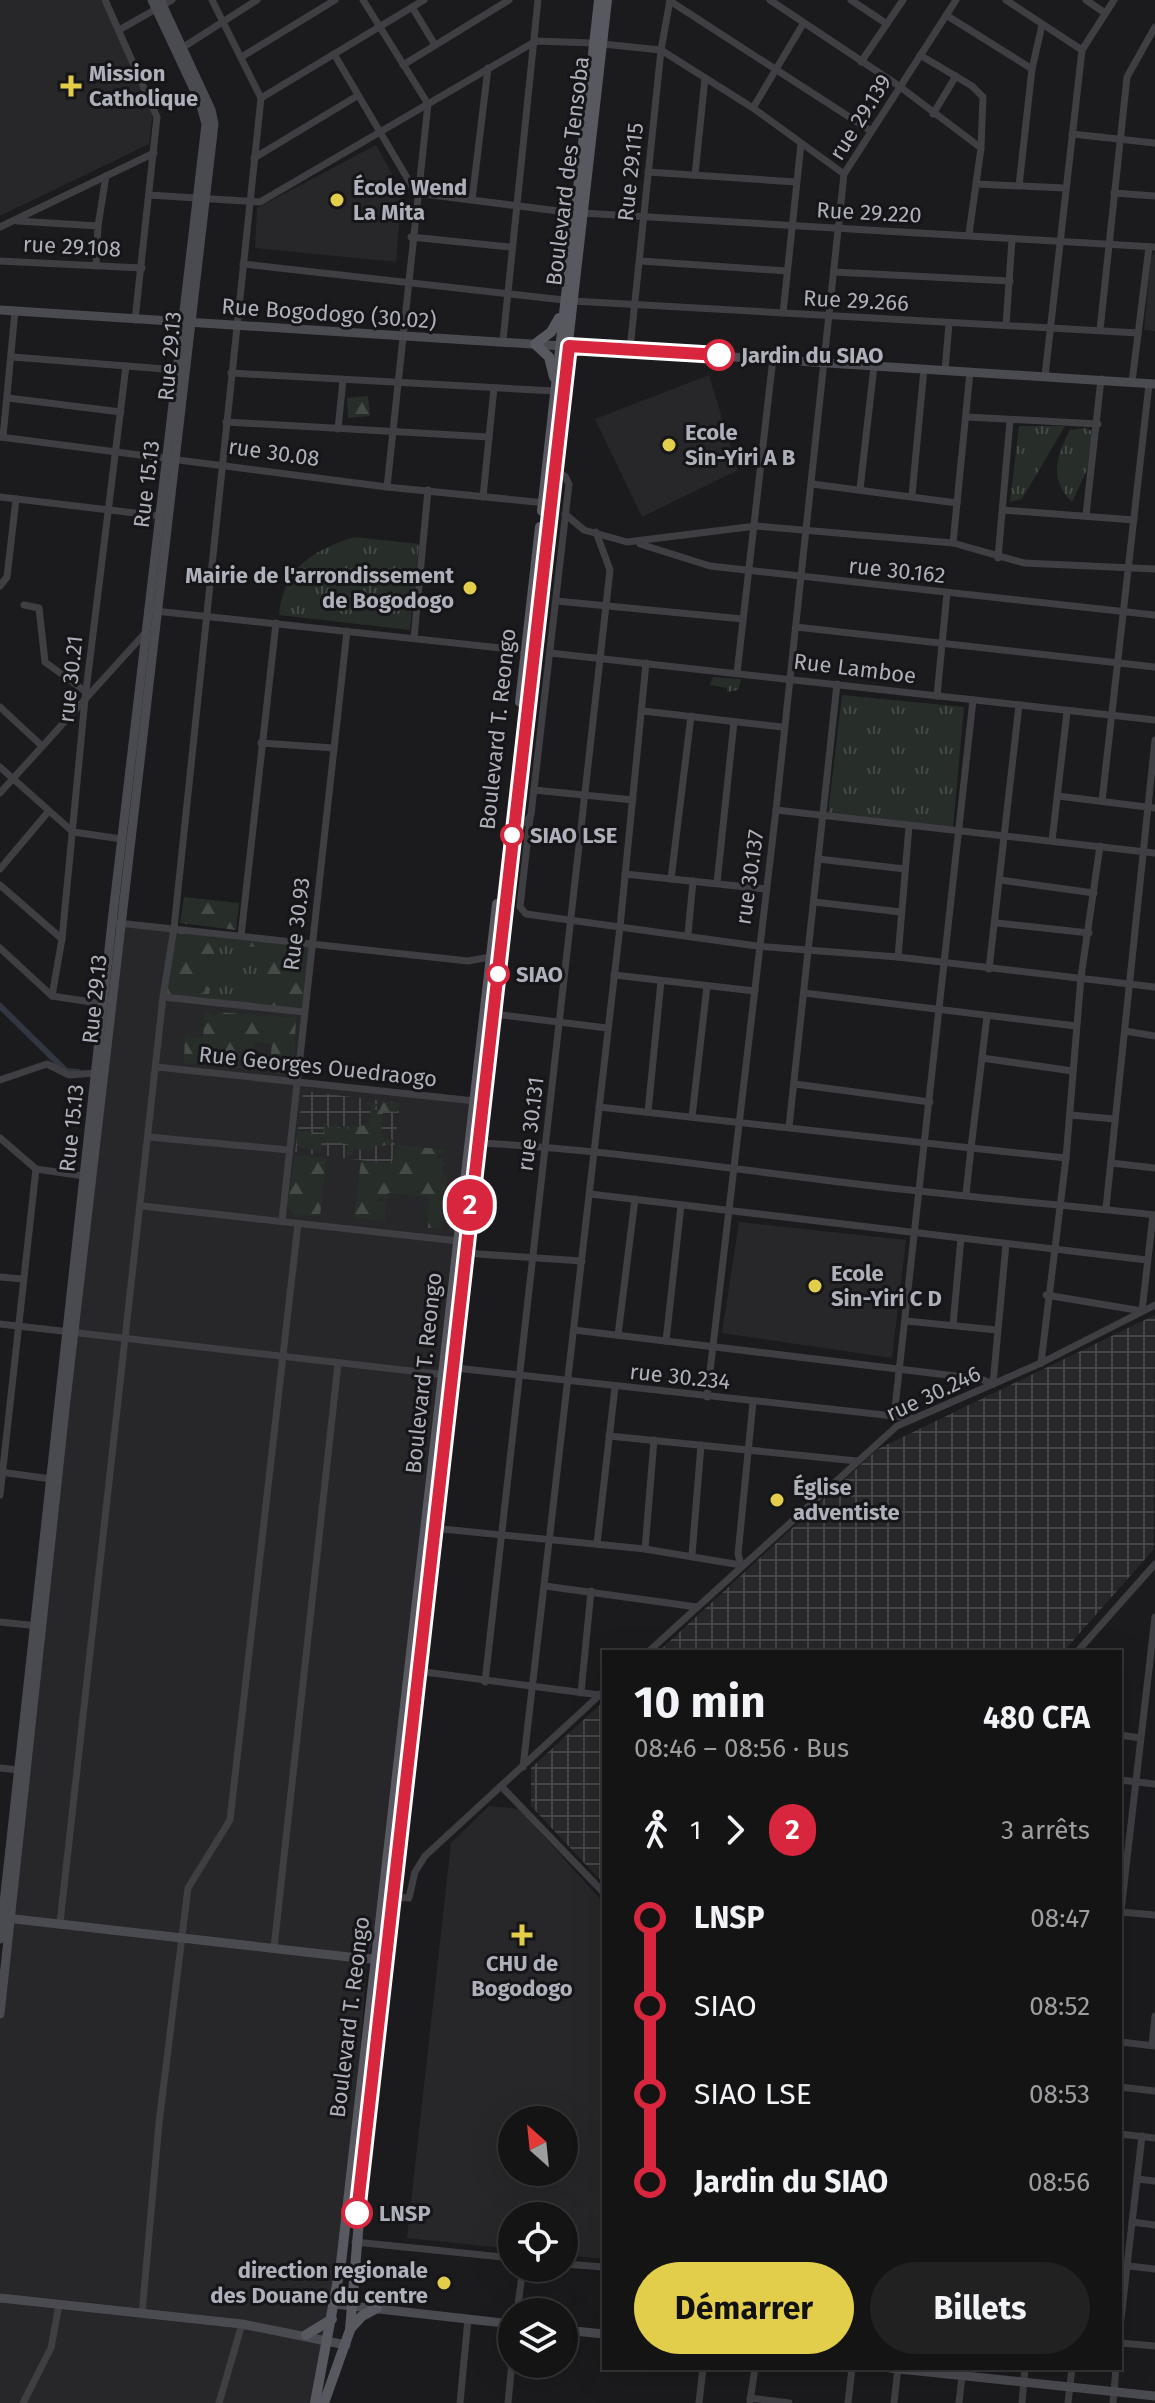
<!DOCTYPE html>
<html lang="fr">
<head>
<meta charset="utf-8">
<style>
	:root { --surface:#141415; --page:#212122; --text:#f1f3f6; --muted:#9d9ea0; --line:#333334; --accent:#e3ce4b }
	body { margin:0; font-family:"Fira Sans",sans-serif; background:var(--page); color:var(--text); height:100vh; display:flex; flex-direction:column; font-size:30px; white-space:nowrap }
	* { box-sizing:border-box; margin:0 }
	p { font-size:26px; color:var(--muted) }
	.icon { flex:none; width:44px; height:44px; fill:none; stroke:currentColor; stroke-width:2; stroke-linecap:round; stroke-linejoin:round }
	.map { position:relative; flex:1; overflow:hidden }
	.panel { position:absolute; left:602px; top:1650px; width:520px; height:720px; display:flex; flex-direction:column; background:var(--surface); border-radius:0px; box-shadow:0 8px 32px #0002,0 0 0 2px var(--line) }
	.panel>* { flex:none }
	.badge { padding:0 16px; border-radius:26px; font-size:28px; line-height:52px }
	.needle { width:52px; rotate:333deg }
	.controls { position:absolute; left:498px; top:2106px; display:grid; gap:16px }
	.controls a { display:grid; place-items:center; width:80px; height:80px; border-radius:50%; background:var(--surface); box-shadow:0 8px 32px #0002,0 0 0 2px var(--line); font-size:40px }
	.map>.badge { position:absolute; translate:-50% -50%; box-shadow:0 0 0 4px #fff }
	.legs { display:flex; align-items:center; gap:12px; height:88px; padding:0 32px; font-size:26px }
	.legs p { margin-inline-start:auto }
	.headline { display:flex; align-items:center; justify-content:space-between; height:136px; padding:0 32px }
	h1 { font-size:44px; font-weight:700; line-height:60px }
	.primary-button { display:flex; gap:16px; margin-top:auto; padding:16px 32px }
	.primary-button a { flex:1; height:92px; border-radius:48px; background:var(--accent); color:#111; font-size:32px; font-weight:700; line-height:92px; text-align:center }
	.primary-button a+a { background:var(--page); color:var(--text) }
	ul { padding:0 32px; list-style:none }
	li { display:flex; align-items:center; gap:28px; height:88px; font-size:30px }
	li i { display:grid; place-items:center; width:12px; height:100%; margin:0 10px; background:currentColor }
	li i::after { content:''; width:20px; height:20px; margin:-10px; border:6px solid; border-radius:50%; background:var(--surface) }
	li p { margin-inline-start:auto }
	li:first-child i { background:linear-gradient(#0000 50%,currentColor 0) }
	li:last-child i { background:linear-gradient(currentColor 50%,#0000 0) }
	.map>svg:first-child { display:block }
	.built { fill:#272729; fill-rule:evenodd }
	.industrial { fill:url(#industrial-grid) }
	.forest { fill:url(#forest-firs) }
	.park { fill:url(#park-tufts) }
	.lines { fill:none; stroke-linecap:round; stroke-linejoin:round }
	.canal { stroke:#313640; stroke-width:6 }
	.street { stroke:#3e3e43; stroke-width:7 }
	.secondary { stroke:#4a4a51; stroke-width:9 }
	.primary { stroke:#585860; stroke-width:10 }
	.line-1-casing { stroke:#fff; stroke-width:18 }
	.line-1 { stroke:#d7263d; stroke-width:12 }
	.poi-dot { fill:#e3ce4b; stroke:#161517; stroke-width:3 }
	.stop-1-dot { fill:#fff; stroke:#d7263d; stroke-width:4 }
	.labels { text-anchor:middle; stroke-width:6; stroke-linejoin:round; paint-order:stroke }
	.poi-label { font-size:22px; font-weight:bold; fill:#aeb0bb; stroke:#161517; text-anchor:start }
	.street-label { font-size:22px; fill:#aeb0bb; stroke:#161517 }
	.stop-label { font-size:22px; font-weight:bold; fill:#aeb0bb; stroke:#161517; text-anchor:start }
</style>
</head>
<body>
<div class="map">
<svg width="1155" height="2403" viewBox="0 0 1155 2403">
	<defs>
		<pattern id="industrial-grid" width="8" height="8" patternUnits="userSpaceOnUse" patternTransform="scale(2)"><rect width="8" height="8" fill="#272729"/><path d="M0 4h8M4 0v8" fill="none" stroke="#444446"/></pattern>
		<pattern id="forest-firs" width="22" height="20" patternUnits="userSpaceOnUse" patternTransform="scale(2)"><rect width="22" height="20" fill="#272e29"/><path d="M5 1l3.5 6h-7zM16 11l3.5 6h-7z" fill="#444a46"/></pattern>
		<pattern id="park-tufts" width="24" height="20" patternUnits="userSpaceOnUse" patternTransform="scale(2)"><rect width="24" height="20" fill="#272e29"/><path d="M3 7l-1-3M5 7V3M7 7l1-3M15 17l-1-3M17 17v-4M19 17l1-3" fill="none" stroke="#444a46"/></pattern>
	</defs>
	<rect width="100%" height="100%" fill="#1b1a1c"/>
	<g class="built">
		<polygon points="0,0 101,0 153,110 149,144 0,216"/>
		<polygon points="376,145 402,192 396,262 255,248 257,208"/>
		<polygon points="1155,252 1155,331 1144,330 1151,257"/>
		<polygon points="709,375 738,470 642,517 595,419"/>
		<polygon points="121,923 311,946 297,1083 475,1101 382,1914 367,1959 352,2163 315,2403 0,2403 0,2010"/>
		<polygon points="739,1222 906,1240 892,1358 722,1333"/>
		<path d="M489 1806 519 1809 604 1903V2259L564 2255V2216H512V2249L407 2238 451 1843ZM512 2120H564V2172H512Z"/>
	</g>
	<g class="industrial">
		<polygon points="303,1091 400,1103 392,1164 295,1152"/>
		<polygon points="1155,1315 1154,1549 1063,1652 658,1652 878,1449"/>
		<polygon points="604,1701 604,1884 531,1806 531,1768"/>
	</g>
	<g class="forest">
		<polygon points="368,396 370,416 348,418 347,398"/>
		<polygon points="184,897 239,903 236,930 180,923"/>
		<polygon points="175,931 311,946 302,1011 164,997"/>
		<polygon points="205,1012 216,1016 217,1012 296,1018 293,1077 269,1072 272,1044 254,1042 253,1069 184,1063 185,1035 203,1038"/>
		<polygon points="361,1102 378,1104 374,1109 379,1111 382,1102 399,1103 397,1112 383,1111 381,1137 394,1140 390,1145 375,1146 373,1151 354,1149 352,1155 347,1155 348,1144 322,1142 320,1152 296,1145 298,1131 323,1133 325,1122 329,1128 330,1124 332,1128 336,1123 338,1128 347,1125 348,1130 350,1125 357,1126 358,1130 359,1126 369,1125 371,1105"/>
		<polygon points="397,1145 448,1150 436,1154 437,1158 446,1159 441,1161 447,1166 442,1166 443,1175 447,1175 441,1228 428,1228 429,1197 388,1193 387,1199 379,1197 377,1201 386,1202 385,1221 354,1218 361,1161 392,1163"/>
		<polygon points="295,1155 326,1158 320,1216 294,1215 287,1205"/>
	</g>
	<g class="park">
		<polygon points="1019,426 1065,426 1022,499 1010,502"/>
		<path d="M1086 428 1093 432 1087 470 1072 502C1048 479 1057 455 1070 430Z"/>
		<path d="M354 537 419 544 410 630 279 615C283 568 313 550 354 537Z"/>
		<polygon points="713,677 741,679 738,690 727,692 727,688 710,685"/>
		<polygon points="842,695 964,707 953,827 828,814"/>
		<polygon points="215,942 265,948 259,1000 209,994 210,988 206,986 204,993 187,988 212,970"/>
	</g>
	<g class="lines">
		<polyline class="canal" points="0,1006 66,1071 78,1072"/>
		<g class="street">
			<polyline points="105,0 157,117 135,320"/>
			<polyline points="363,0 428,104 387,487"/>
			<polyline points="770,0 899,86 981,148 969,234"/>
			<polyline points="851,0 887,24"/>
			<polyline points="1006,0 1082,50"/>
			<polyline points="1086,0 1105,13"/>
			<polyline points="670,1 871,131"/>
			<polyline points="412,7 435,45"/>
			<polyline points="946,15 1032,69"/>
			<polyline points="119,30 172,0"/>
			<polyline points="602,44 661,50 753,108 844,174"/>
			<polyline points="182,48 257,0"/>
			<polyline points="334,54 416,193 574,213"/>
			<polyline points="920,55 972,86 983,97 981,148"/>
			<polyline points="243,56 335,0"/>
			<polyline points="861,62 903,0"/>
			<polyline points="403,65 509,0"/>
			<polyline points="261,98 424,0"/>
			<polyline points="753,108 803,24"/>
			<polyline points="933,114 956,76"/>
			<polyline points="1072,134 1155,143"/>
			<polyline points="254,158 357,96"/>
			<polyline points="648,172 796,182"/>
			<polyline points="695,175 705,78"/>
			<polyline points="976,184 1065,188"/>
			<polyline points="1019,186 1032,69 1042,25"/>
			<polyline points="1114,193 1155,196"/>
			<polyline points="149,195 260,202 536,41 594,43"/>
			<polyline points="472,200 488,68"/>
			<polyline points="582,213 1155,247"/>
			<polyline points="18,221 98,226 96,266"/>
			<polyline points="98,226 106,176"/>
			<polyline points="0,227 154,153"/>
			<polyline points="411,237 510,247"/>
			<polyline points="0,261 142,268"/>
			<polyline points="641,261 787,271"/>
			<polyline points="243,264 564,300"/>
			<polyline points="834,272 1010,281"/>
			<polyline points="572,301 1138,333"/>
			<polyline points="783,313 801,144"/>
			<polyline points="1006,325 1012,240"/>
			<polyline points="1100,330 1127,77 1155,27"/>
			<polyline points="503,341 538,0"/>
			<polyline points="630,349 661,50 670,0"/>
			<polyline points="13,357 177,370"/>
			<polyline points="945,370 949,324"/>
			<polyline points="231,373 555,391"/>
			<polyline points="1045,376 1082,50 1114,0"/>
			<polyline points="1132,382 1149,247"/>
			<polyline points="8,398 121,412"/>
			<polyline points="967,417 1098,424"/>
			<polyline points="226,422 489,437"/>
			<polyline points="338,429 343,380"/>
			<polyline points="0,437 387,487 546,503"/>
			<polyline points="3,437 15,311"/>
			<polyline points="812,484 957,503"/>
			<polyline points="860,489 874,366"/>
			<polyline points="912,495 924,369"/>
			<polyline points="0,497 160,516"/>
			<polyline points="483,497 494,388"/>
			<polyline points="1003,510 1134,520"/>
			<polyline points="565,514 584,530 627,542 756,526 953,543 1024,563 1155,569"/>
			<polyline points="1086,515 1101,379"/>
			<polyline points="953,543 970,372"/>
			<polyline points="640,544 710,566 1155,615"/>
			<polyline points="998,558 1010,421"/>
			<polyline points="0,586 7,577 16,499"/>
			<polyline points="556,601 743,619"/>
			<polyline points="24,605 39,608 45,662 86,692"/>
			<polyline points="155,611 529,651"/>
			<polyline points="796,627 1155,667"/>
			<polyline points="414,638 428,490"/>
			<polyline points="550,653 1155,720"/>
			<polyline points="737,673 773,358"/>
			<polyline points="937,696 947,593"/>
			<polyline points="0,707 42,746"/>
			<polyline points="643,711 782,727"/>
			<polyline points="261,743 334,748"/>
			<polyline points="0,767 73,832 122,839"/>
			<polyline points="534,790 633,800"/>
			<polyline points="0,793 146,632"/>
			<polyline points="1058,796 1155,808"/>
			<polyline points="1102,801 1149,384"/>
			<polyline points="776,810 1155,853"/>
			<polyline points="530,818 520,907 526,914 757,946 898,957 1155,987"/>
			<polyline points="513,826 526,822 531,815 569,484 565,476 553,473"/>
			<polyline points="1052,841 1067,712"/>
			<polyline points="818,859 905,869"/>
			<polyline points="0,869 48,812"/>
			<polyline points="625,874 765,889"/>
			<polyline points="671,879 691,716"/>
			<polyline points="1000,880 1094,893"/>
			<polyline points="717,883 734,722"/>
			<polyline points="0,885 62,939"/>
			<polyline points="814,902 901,912"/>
			<polyline points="118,923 468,961 495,956"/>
			<polyline points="997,923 1089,933"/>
			<polyline points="688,934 693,881"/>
			<polyline points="241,936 276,623"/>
			<polyline points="0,948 52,996 104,1004"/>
			<polyline points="898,957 909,826"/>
			<polyline points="989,969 1019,705"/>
			<polyline points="614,975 755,991"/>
			<polyline points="804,993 1076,1026"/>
			<polyline points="52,996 62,939 85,699 126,366"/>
			<polyline points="163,997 304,1012"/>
			<polyline points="493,1014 607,1028"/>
			<polyline points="987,1016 971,1148 1066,1158"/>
			<polyline points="1125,1031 1155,1036"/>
			<polyline points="982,1058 1073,1071"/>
			<polyline points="157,1067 475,1101"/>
			<polyline points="0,1080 47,1064 69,1075 96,1073"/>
			<polyline points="795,1084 930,1102"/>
			<polyline points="599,1107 971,1148 966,1194"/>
			<polyline points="648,1112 661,981"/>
			<polyline points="1070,1115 1115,1119"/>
			<polyline points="692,1117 707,986"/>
			<polyline points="789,1127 837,684"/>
			<polyline points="149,1137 289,1150"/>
			<polyline points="0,1138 36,1169"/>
			<path d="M478 1143C626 1150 772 1176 919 1191 998 1200 1076 1206 1155 1215"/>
			<polyline points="1111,1163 1155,1168"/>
			<polyline points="36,1169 84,1176"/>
			<polyline points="590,1194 1147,1260"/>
			<polyline points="142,1206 458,1241"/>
			<polyline points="1106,1208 1155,740"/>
			<polyline points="282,1220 347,631"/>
			<polyline points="464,1253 582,1261"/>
			<polyline points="0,1277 22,1279"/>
			<polyline points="1046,1295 1142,1311 1153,1215"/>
			<polyline points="906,1321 997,1330"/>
			<polyline points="0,1324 447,1375"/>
			<polyline points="953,1325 961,1238"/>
			<polyline points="574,1330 981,1379 993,1384 1006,1244"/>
			<polyline points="618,1335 635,1199"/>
			<polyline points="666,1341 681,1205"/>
			<polyline points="1041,1363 1066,1158 1081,977 1100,846"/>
			<polyline points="447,1367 912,1418"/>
			<polyline points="707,1397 776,810 844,174 956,0"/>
			<polyline points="894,1417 973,700"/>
			<polyline points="609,1436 857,1461"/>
			<polyline points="0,1472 51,1479"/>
			<polyline points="0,1495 36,1169"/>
			<polyline points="432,1528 645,1549 741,1565"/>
			<polyline points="597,1544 615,1387"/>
			<polyline points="645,1549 654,1440"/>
			<polyline points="692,1555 701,1445"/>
			<polyline points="741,1565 738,1554 753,1402"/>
			<polyline points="545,1586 697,1607"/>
			<polyline points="0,1622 38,1626"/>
			<polyline points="648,1652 897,1426 1041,1363 1155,1305"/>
			<polyline points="1077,1652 1155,1564"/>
			<polyline points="417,1671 600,1695"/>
			<polyline points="485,1682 610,570 596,532"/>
			<polyline points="581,1693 591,1591"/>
			<polyline points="1120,1735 1140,1738"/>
			<polyline points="523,1767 620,927 646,663"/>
			<polyline points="0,1768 19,1770"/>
			<polyline points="1120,1780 1155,1784"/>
			<polyline points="501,1786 604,1893"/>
			<polyline points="393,1897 409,1898 415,1872 425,1856 604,1691"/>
			<polyline points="1120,1912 1155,1915"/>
			<polyline points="1120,1919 1155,1617"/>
			<polyline points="60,1923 163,997 174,928 261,98 212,0"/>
			<polyline points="274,1948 338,1364"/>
			<polyline points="1120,2042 1155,2046"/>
			<polyline points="1152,2045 1155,2016"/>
			<polyline points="1120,2087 1155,2091"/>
			<polyline points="1120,2134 1155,2138"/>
			<polyline points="1137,2179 1155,2181"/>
			<polyline points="1132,2222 1155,2225"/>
			<polyline points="355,2242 512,2258"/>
			<polyline points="564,2264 604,2267"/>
			<polyline points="1120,2265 1155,2269"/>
			<polyline points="517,2312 523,2268"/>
			<polyline points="142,2314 159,2123 188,1888 230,1820 298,1224"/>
			<polyline points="1120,2327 1142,2136"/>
			<polyline points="1120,2343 1155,2346"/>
			<polyline points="750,2398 789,2403"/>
			<polyline points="750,2401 755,2368"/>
			<polyline points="23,2403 51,2348 59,2305"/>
			<polyline points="219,2403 242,2324"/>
			<polyline points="460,2403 468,2319"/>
			<polyline points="508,2403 512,2362"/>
			<polyline points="699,2403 703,2368"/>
			<polyline points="848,2403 852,2368"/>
			<polyline points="894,2403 898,2368"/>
			<polyline points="959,2403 962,2376"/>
			<polyline points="1022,2403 1025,2368"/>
			<polyline points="1068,2403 1072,2368"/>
			<polyline points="1113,2403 1116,2368"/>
		</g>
		<g class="secondary">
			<polyline points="0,310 1155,384"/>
			<polyline points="6,1918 367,1959 381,1957"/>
			<polyline points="0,1939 112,922 206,124 200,102 152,0"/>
			<polyline points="0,2014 66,1400 214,124 211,110 160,0"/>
			<polyline points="0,2298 242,2324 346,2345"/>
			<polyline points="334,2304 512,2324"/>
			<polyline points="564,2330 604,2334"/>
			<polyline points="890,2368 1155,2396"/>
		</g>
		<g class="primary">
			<polyline points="554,377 549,357 535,344 551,332 559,318"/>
			<polyline points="542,511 599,0"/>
			<polyline points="520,702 540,527"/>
			<polyline points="351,2328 362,2316 377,2308"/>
			<polyline points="306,2335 332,2319"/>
			<polyline points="315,2403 341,2263 497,904"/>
			<polyline points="324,2403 350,2330 372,2062 607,0"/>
		</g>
	</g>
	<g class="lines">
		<defs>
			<polyline id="line-1" points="357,2213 569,346 719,355"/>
		</defs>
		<use href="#line-1" class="line-1-casing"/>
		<use href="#line-1" class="line-1"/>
	</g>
	<g class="poi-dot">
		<path d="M67 74h8v8h8v8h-8v8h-8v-8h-8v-8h8z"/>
		<circle cx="337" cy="200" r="8"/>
		<circle cx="669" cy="445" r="8"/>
		<circle cx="470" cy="588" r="8"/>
		<circle cx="815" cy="1286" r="8"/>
		<circle cx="777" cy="1500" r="8"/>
		<path d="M518 1923h8v8h8v8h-8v8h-8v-8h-8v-8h8z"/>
		<circle cx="444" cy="2283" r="8"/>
	</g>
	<g class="stop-1-dot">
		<circle cx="719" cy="355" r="14"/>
		<circle cx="512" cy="835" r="10"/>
		<circle cx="498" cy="974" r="10"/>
		<circle cx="357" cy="2213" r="14"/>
	</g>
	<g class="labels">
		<g class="poi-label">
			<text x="89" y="81">Mission<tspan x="89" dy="25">Catholique</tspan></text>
			<text x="353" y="195">École Wend<tspan x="353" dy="25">La Mita</tspan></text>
			<text x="685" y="440">Ecole<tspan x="685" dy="25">Sin-Yiri A B</tspan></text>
			<text x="454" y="583" text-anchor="end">Mairie de l'arrondissement<tspan x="454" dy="25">de Bogodogo</tspan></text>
			<text x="831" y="1281">Ecole<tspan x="831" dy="25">Sin-Yiri C D</tspan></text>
			<text x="793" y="1495">Église<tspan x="793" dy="25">adventiste</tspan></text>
			<text x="522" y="1971" text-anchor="middle">CHU de<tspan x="522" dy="25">Bogodogo</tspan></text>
			<text x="428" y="2278" text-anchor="end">direction regionale<tspan x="428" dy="25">des Douane du centre</tspan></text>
		</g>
		<g class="street-label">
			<text transform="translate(860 117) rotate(-58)" y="8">rue 29.139</text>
			<text transform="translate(567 171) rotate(-83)" y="8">Boulevard des Tensoba</text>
			<text transform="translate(630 172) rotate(-84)" y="8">Rue 29.115</text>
			<text transform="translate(869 212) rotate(3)" y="8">Rue 29.220</text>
			<text transform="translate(72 246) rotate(3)" y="8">rue 29.108</text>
			<text transform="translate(856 300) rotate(3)" y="8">Rue 29.266</text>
			<text transform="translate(329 313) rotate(4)" y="8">Rue Bogodogo (30.02)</text>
			<text transform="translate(169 356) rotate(-85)" y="8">Rue 29.13</text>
			<text transform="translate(274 452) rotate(8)" y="8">rue 30.08</text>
			<text transform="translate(146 484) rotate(-83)" y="8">Rue 15.13</text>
			<text transform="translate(897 570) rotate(6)" y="8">rue 30.162</text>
			<text transform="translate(855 668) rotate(7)" y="8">Rue Lamboe</text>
			<text transform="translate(70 679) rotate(-84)" y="8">rue 30.21</text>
			<text transform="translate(497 729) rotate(-84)" y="8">Boulevard T. Reongo</text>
			<text transform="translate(749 877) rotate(-82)" y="8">rue 30.137</text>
			<text transform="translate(296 924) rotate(-83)" y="8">Rue 30.93</text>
			<text transform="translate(94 999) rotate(-84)" y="8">Rue 29.13</text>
			<text transform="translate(318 1066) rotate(6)" y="8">Rue Georges Ouedraogo</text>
			<text transform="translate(530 1124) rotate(-83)" y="8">rue 30.131</text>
			<text transform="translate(71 1128) rotate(-84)" y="8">Rue 15.13</text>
			<text transform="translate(423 1373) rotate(-84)" y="8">Boulevard T. Reongo</text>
			<text transform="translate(680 1376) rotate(6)" y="8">rue 30.234</text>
			<text transform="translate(933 1393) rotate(-25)" y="8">rue 30.246</text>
			<text transform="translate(349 2017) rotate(-83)" y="8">Boulevard T. Reongo</text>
		</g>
		<g class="stop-label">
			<text x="741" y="363">Jardin du SIAO</text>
			<text x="530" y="843">SIAO LSE</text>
			<text x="516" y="982">SIAO</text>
			<text x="379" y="2221">LNSP</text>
		</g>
	</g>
</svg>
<div class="controls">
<a><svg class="needle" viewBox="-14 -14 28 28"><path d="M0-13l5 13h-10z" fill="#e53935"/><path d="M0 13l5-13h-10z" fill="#9d9ea0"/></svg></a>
<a><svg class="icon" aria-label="locate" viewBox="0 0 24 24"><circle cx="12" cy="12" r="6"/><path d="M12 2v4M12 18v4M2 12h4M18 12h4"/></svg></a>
<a><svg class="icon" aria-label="layers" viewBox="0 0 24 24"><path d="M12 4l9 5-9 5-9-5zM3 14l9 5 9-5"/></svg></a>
</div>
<b class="badge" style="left:470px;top:1205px;background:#d7263d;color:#fff">2</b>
<section class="panel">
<div class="headline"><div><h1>10 min</h1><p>08:46 – 08:56 · Bus</p></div><b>480 CFA</b></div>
<div class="legs"><svg class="icon" aria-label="walk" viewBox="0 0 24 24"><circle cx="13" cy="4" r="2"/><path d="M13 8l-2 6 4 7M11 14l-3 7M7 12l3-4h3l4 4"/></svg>1<svg class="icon" aria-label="forward" viewBox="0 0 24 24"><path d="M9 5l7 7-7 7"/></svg><b class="badge" style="background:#d7263d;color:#fff">2</b><p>3 arrêts</p></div>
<ul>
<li><i style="color:#d7263d"></i><b>LNSP</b><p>08:47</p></li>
<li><i style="color:#d7263d"></i><span>SIAO</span><p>08:52</p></li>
<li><i style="color:#d7263d"></i><span>SIAO LSE</span><p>08:53</p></li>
<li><i style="color:#d7263d"></i><b>Jardin du SIAO</b><p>08:56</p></li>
</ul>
<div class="primary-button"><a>Démarrer</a><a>Billets</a></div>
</section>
</div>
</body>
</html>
